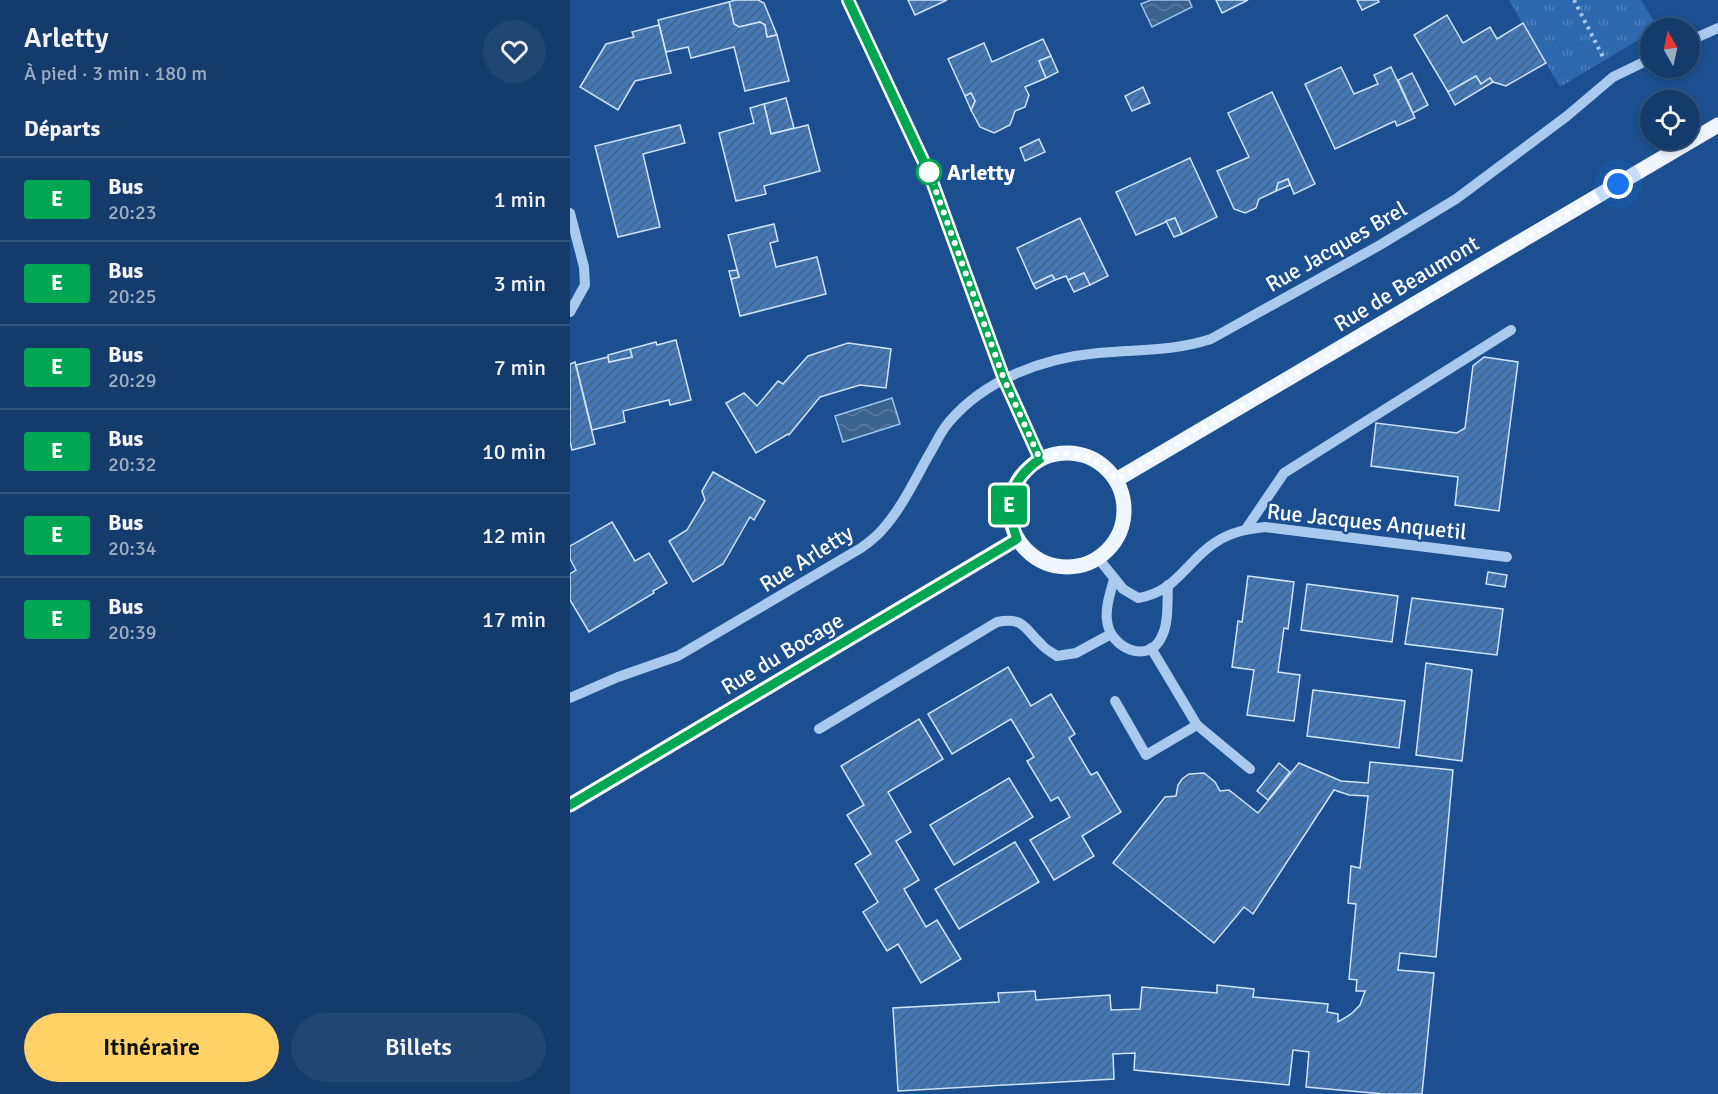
<!DOCTYPE html>
<html lang="fr">
<head>
<meta charset="utf-8">
<style>
	:root { --surface:#143b6b; --page:#214673; --text:#f1f3f6; --muted:#9dadc1; --line:#33557e; --accent:#ffd166 }
	body { margin:0; font-family:Signika,sans-serif; background:var(--page); color:var(--text); height:100vh; display:flex; flex-direction:column; font-size:22px; white-space:nowrap }
	* { box-sizing:border-box; margin:0 }
	p { font-size:20px; color:var(--muted) }
	.icon { flex:none; width:33px; height:33px; fill:none; stroke:currentColor; stroke-width:2; stroke-linecap:round; stroke-linejoin:round }
	.map { position:relative; flex:1; overflow:hidden }
	.sheet { display:flex; flex-direction:column; background:var(--surface); width:570px }
	.sheet>* { flex:none }
	.badge { padding:0 12px; border-radius:4px; font-size:21px; line-height:39px }
	.needle { width:39px; rotate:351deg }
	.fabs { position:absolute; left:1070px; top:18px; display:grid; gap:12px }
	.fabs a { display:grid; place-items:center; width:60px; height:60px; border-radius:50%; background:var(--surface); box-shadow:0 3px 9px #0003,0 0 0 2px var(--line); font-size:30px }
	.you { position:absolute; width:30px; height:30px; margin:-15px; border:4px solid #fff; border-radius:50%; background:#1a73e8; box-shadow:0 0 0 9px #1a73e833 }
	.map>.badge { position:absolute; translate:-50% -50%; box-shadow:0 0 0 3px #fff }
	h2 { padding:0 24px; font-size:22px; line-height:54px }
	.round { display:grid; place-items:center; flex:none; width:63px; height:63px; border-radius:32px; background:var(--page) }
	.headline { display:flex; align-items:center; justify-content:space-between; height:102px; padding:0 24px }
	h1 { font-size:28px; font-weight:600; line-height:45px }
	.action { display:flex; gap:12px; margin-top:auto; padding:12px 24px }
	.action a { flex:1; height:69px; border-radius:36px; background:var(--accent); color:#111; font-size:24px; font-weight:600; line-height:69px; text-align:center }
	.action a+a { background:var(--page); color:var(--text) }
	ul { padding:0; list-style:none }
	li { display:flex; align-items:center; gap:18px; height:84px; padding:0 24px; border-top:2px solid var(--line) }
	li div { flex:1 }
	li b { display:block; font-size:22px }
	li em { font-style:normal }
	li .badge { min-width:66px; font-weight:700; text-align:center }
	main { display:flex; flex:1; min-height:0 }
	.map>svg:first-child { display:block }
	.grass { fill:url(#grass-tufts) }
	.water { fill:url(#water-waves); stroke:#9cc4f0; stroke-width:1.5 }
	.building { fill:url(#building-hatch); stroke:#cfe3fa; stroke-width:1.5 }
	.lines { fill:none; stroke-linecap:round; stroke-linejoin:round }
	.path { stroke:#a9c9ee; stroke-width:4; stroke-dasharray:3 4.5; stroke-linecap:butt }
	.minor { stroke:#a9c9ee; stroke-width:10 }
	.major { stroke:#f0f6ff; stroke-width:15 }
	.line-casing { stroke:#fff; stroke-width:14 }
	.line { stroke:#00a651; stroke-width:9 }
	.walk { stroke:#fff; stroke-width:6; stroke-dasharray:0 10.8 }
	.stop-dot { fill:#fff; stroke:#00a651; stroke-width:3 }
	.labels { text-anchor:middle; stroke-width:5; stroke-linejoin:round; paint-order:stroke }
	.stop-label { font-size:22px; font-weight:bold; fill:#fff; stroke:#1b4f8f; text-anchor:start }
	.street-label { font-size:22px; fill:#fff; stroke:#1b4f8f }
</style>
</head>
<body>
<main>
<section class="sheet">
<div class="headline"><div><h1>Arletty</h1><p>À pied · 3 min · 180 m</p></div><a class="round"><svg class="icon" aria-label="heart" viewBox="0 0 24 24"><path d="M12 20l-8-8c-3-5 5-10 8-4 3-6 11-1 8 4z"/></svg></a></div>
<h2>Départs</h2>
<ul>
<li><span class="badge" style="background:#00a651;color:#fff">E</span><div><b>Bus</b><p>20:23</p></div><em>1 min</em></li>
<li><span class="badge" style="background:#00a651;color:#fff">E</span><div><b>Bus</b><p>20:25</p></div><em>3 min</em></li>
<li><span class="badge" style="background:#00a651;color:#fff">E</span><div><b>Bus</b><p>20:29</p></div><em>7 min</em></li>
<li><span class="badge" style="background:#00a651;color:#fff">E</span><div><b>Bus</b><p>20:32</p></div><em>10 min</em></li>
<li><span class="badge" style="background:#00a651;color:#fff">E</span><div><b>Bus</b><p>20:34</p></div><em>12 min</em></li>
<li><span class="badge" style="background:#00a651;color:#fff">E</span><div><b>Bus</b><p>20:39</p></div><em>17 min</em></li>
</ul>
<div class="action"><a>Itinéraire</a><a>Billets</a></div>
</section>
<div class="map">
<svg width="1148" height="1094" viewBox="0 0 1148 1094">
	<defs>
		<pattern id="grass-tufts" width="24" height="20" patternUnits="userSpaceOnUse" patternTransform="scale(1.5)"><rect width="24" height="20" fill="#2e69ad"/><path d="M3 7l-1-3M5 7V3M7 7l1-3M15 17l-1-3M17 17v-4M19 17l1-3" fill="none" stroke="#4d80b9"/></pattern>
		<pattern id="water-waves" width="16" height="10" patternUnits="userSpaceOnUse" patternTransform="scale(1.5)"><rect width="16" height="10" fill="#3c6290"/><path d="M0 5q4-4 8 0t8 0" fill="none" stroke="#597aa1"/></pattern>
		<pattern id="building-hatch" width="6" height="6" patternUnits="userSpaceOnUse" patternTransform="scale(1.5)"><rect width="6" height="6" fill="#4478b7"/><path d="M-1 1l2-2M0 6l6-6M5 7l2-2" fill="none" stroke="#486282"/></pattern>
	</defs>
	<rect width="100%" height="100%" fill="#1b4f8f"/>
	<polygon class="grass" points="939,0 1071,0 1088,28 1080,28 1080,33 990,87"/>
	<g class="water">
		<polygon points="581,0 619,0 622,7 582,27 571,4"/>
		<polygon points="322,398 330,424 273,442 265,416"/>
	</g>
	<g class="building">
		<polygon points="165,0 188,0 194,3 207,35 197,37 195,25 190,22 169,27 164,24 159,2"/>
		<polygon points="338,0 377,0 345,15"/>
		<polygon points="646,0 678,0 652,13"/>
		<polygon points="787,0 808,0 809,2 792,10"/>
		<polygon points="159,2 164,24 169,27 190,22 195,25 197,37 207,35 219,81 175,91 164,47 121,58 118,47 96,52 88,20"/>
		<polygon points="877,15 893,43 920,27 927,39 953,23 976,63 936,86 923,82 920,78 911,84 906,76 878,92 844,35"/>
		<polygon points="89,25 101,73 65,81 48,110 10,87 36,44 64,37 62,32"/>
		<polygon points="473,39 481,56 469,61 476,78 455,87 459,95 455,107 445,111 440,125 424,133 410,127 401,110 405,101 401,93 395,96 378,59 414,43 422,62"/>
		<polygon points="481,56 488,72 476,78 469,61"/>
		<polygon points="771,67 784,94 808,84 804,75 821,67 845,118 827,126 825,121 765,149 735,84"/>
		<polygon points="842,73 858,105 843,113 828,80"/>
		<polygon points="906,76 911,84 920,78 923,82 885,105 878,92"/>
		<polygon points="573,87 580,103 562,111 555,96"/>
		<polygon points="702,92 745,184 724,194 718,179 708,183 706,191 689,199 686,208 675,213 664,209 647,171 679,157 658,113"/>
		<polygon points="401,93 405,101 401,110 395,96"/>
		<polygon points="216,98 224,128 201,134 194,104"/>
		<polygon points="194,104 201,134 238,125 250,171 194,186 196,194 166,201 149,133 184,123 180,108"/>
		<polygon points="110,125 115,143 73,154 90,227 48,237 25,146"/>
		<polygon points="469,139 475,152 455,161 450,148"/>
		<polygon points="620,158 647,217 612,234 605,218 566,235 546,192"/>
		<polygon points="718,179 720,185 706,191 708,183"/>
		<polygon points="510,218 538,276 520,285 514,273 498,280 496,276 485,280 482,275 463,284 447,248"/>
		<polygon points="605,218 612,234 604,237 596,221"/>
		<polygon points="204,224 208,241 200,243 206,267 247,257 256,294 170,316 161,279 169,277 158,235"/>
		<polygon points="167,270 169,277 161,279 159,271"/>
		<polygon points="514,273 520,285 504,292 498,280"/>
		<polygon points="482,275 485,280 466,289 463,284"/>
		<polygon points="106,340 121,400 100,405 99,400 53,411 55,422 22,430 6,365 38,357 39,362 62,357 60,349 86,342 87,345"/>
		<polygon points="278,343 321,349 316,388 290,385 250,397 219,435 218,434 186,453 156,403 174,393 187,406 208,381 213,384 238,356"/>
		<polygon points="60,349 62,357 39,362 38,355"/>
		<polygon points="914,357 948,362 929,511 885,505 888,477 801,466 806,423 887,433 895,428 903,366"/>
		<polygon points="5,362 25,444 2,450 0,442 0,364"/>
		<polygon points="143,472 195,501 184,520 180,517 153,564 123,582 99,541 117,530 135,500 132,491"/>
		<polygon points="42,522 65,561 79,553 97,583 83,591 84,593 19,632 0,600 0,574 6,570 0,559 0,546"/>
		<polygon points="918,572 937,575 935,587 916,584"/>
		<polygon points="678,576 724,582 718,629 714,628 708,672 730,675 724,721 677,715 684,670 662,667 668,621 672,622"/>
		<polygon points="737,584 828,596 822,642 731,630"/>
		<polygon points="842,598 933,609 927,655 835,644"/>
		<polygon points="856,663 902,670 892,761 846,755"/>
		<polygon points="438,667 461,706 481,694 505,734 499,738 521,775 527,772 551,812 512,836 524,856 484,880 460,840 500,817 488,797 481,801 457,761 464,757 441,719 382,754 358,714"/>
		<polygon points="743,690 835,701 829,748 737,736"/>
		<polygon points="349,719 373,759 318,792 341,832 326,841 349,880 334,889 356,927 367,920 391,959 351,983 328,944 317,951 293,912 308,902 285,864 301,854 277,815 294,805 271,766"/>
		<polygon points="800,762 883,770 866,957 830,953 828,970 864,973 852,1094 814,1094 736,1087 739,1052 723,1050 719,1085 564,1070 565,1053 543,1054 544,1079 328,1091 323,1008 429,1002 428,993 465,991 466,1000 540,995 541,1010 570,1009 572,987 647,993 647,985 684,989 683,997 758,1004 757,1012 768,1014 768,1022 781,1014 790,1005 795,991 786,991 787,980 779,979 786,904 778,903 781,866 790,868 798,796 779,795 764,790 683,914 674,907 644,943 543,863 595,797 606,796 608,785 612,779 619,774 634,773 645,782 650,791 659,790 688,813 729,763 771,781 798,783"/>
		<polygon points="709,763 720,772 698,800 687,791"/>
		<polygon points="439,778 463,817 384,865 360,825"/>
		<polygon points="445,842 469,882 389,929 365,889"/>
	</g>
	<g class="lines">
		<polyline class="path" points="1004,0 1033,57"/>
		<g class="minor">
			<polyline points="278,0 359,173 434,379 470,459"/>
			<polyline points="1119,41 1148,28"/>
			<polyline points="0,213 14,267 15,285 0,312"/>
			<polyline points="676,529 714,473 941,330"/>
			<path d="M528 558 553 589 568 598C607 592 617 560 646 542 661 532 677 529 695 527L937 557"/>
			<path d="M544 579C541 591 535 607 537 620 539 648 579 666 592 636 599 622 597 601 598 585"/>
			<polyline points="581,648 627,725 680,769"/>
			<path d="M0 698 48 677 108 656 291 548C298 543 306 537 312 530 332 508 345 479 360 453 366 443 371 431 379 422 415 379 474 358 528 353 570 349 600 352 641 339L810 245 886 199 997 116 1043 77 1080 59"/>
			<polyline points="545,701 576,755 627,725"/>
			<path d="M249 729 427 622C454 617 454 628 471 644 475 649 481 652 487 656L506 653 541 634"/>
		</g>
		<g class="major">
			<circle cx="497" cy="510" r="57"/>
			<polyline points="546,480 1148,125"/>
			<polyline points="0,805 447,539"/>
		</g>
	</g>
	<g class="lines">
		<defs>
			<path id="line" d="M0 805 447 539C434 504 439 481 470 459L434 379 359 173 278 0"/>
		</defs>
		<use href="#line" class="line-casing"/>
		<use href="#line" class="line"/>
		<path class="walk" d="M359 172 434 379 470 459C503 448 524 453 546 480L1048 184"/>
	</g>
	<circle class="stop-dot" cx="359" cy="172" r="12"/>
	<g class="labels">
		<g class="stop-label">
			<text x="377" y="180">Arletty</text>
		</g>
		<g class="street-label">
			<text transform="translate(766 246) rotate(-30)" y="8">Rue Jacques Brel</text>
			<text transform="translate(836 283) rotate(-31)" y="8">Rue de Beaumont</text>
			<text transform="translate(797 521) rotate(6)" y="8">Rue Jacques Anquetil</text>
			<text transform="translate(236 558) rotate(-32)" y="8">Rue Arletty</text>
			<text transform="translate(212 653) rotate(-31)" y="8">Rue du Bocage</text>
		</g>
	</g>
</svg>
<div class="fabs">
<a><svg class="needle" viewBox="-14 -14 28 28"><path d="M0-13l5 13h-10z" fill="#e53935"/><path d="M0 13l5-13h-10z" fill="#9dadc1"/></svg></a>
<a><svg class="icon" aria-label="locate" viewBox="0 0 24 24"><circle cx="12" cy="12" r="6"/><path d="M12 2v4M12 18v4M2 12h4M18 12h4"/></svg></a>
</div>
<div class="you" style="left:1048px;top:184px"></div>
<b class="badge" style="left:439px;top:505px;background:#00a651;color:#fff">E</b>
</div>
</main>
</body>
</html>
